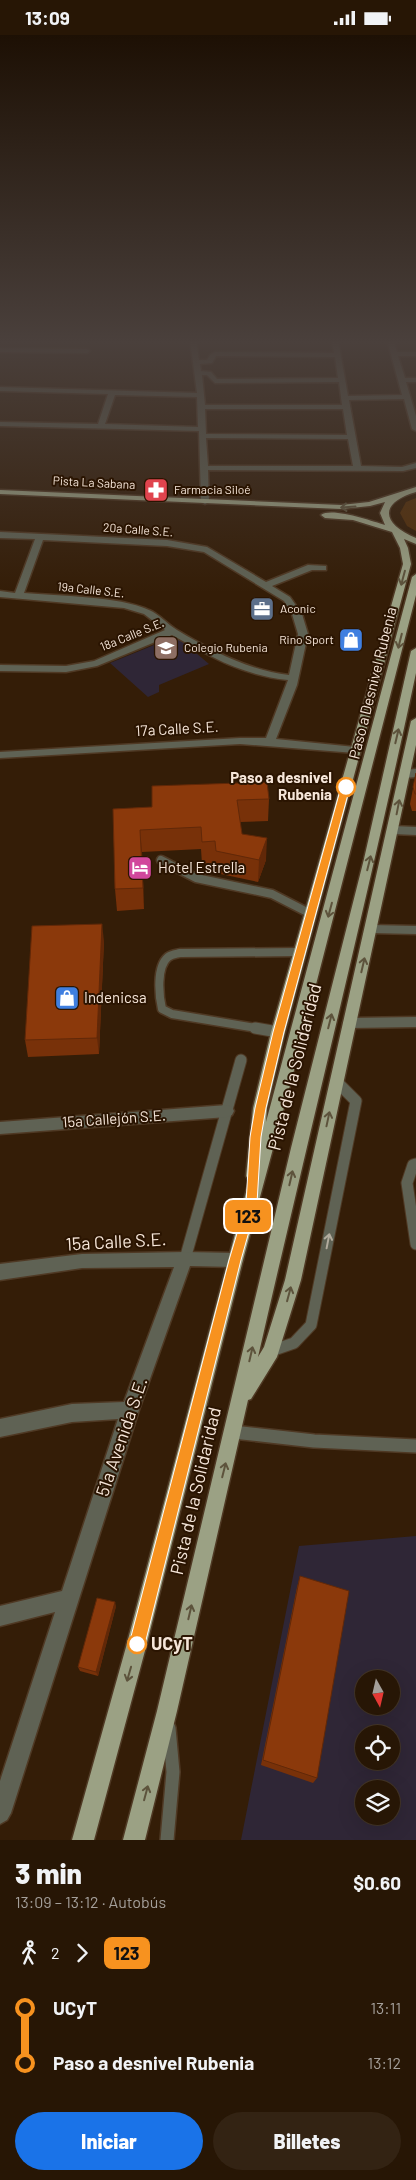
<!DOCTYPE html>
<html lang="es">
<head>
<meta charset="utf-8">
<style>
	:root { --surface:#271605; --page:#332313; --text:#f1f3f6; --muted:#a49f9a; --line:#433527; --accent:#1a73e8 }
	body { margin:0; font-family:Barlow,sans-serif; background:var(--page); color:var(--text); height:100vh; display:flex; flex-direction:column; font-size:19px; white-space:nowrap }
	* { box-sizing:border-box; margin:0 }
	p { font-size:16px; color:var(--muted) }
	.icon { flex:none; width:28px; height:28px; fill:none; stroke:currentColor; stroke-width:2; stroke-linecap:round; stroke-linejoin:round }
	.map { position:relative; height:1805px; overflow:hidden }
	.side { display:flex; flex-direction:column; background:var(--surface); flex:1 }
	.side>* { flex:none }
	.badge { padding:0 10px; border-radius:8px; font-size:18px; line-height:32px }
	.needle { width:32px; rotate:172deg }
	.controls { position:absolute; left:355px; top:1635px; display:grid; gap:10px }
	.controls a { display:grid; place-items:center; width:45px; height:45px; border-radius:50%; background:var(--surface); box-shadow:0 5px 20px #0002,0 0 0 1px var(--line); font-size:25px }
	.map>.badge { position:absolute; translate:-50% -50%; box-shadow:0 0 0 2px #fff }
	.legs { display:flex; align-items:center; gap:8px; height:55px; padding:0 15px; font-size:16px }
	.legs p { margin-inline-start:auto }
	.overview { display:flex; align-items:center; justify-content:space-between; height:85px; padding:0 15px }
	h1 { font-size:28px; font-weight:800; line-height:38px }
	.action { display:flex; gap:10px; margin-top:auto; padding:10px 15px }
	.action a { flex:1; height:58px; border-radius:30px; background:var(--accent); color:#fff; font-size:20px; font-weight:800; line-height:58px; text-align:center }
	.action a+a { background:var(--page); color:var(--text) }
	ul { padding:0 15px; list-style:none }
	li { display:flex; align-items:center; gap:18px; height:55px; font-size:19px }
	li i { display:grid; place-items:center; width:8px; height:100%; margin:0 6px; background:currentColor }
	li i::after { content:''; width:12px; height:12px; margin:-6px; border:4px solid; border-radius:50%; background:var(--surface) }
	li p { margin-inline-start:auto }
	li:first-child i { background:linear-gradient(#0000 50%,currentColor 0) }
	li:last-child i { background:linear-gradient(currentColor 50%,#0000 0) }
	.status { display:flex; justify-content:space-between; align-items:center; height:35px; padding:0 25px; background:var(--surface); direction:ltr }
	.status svg { height:14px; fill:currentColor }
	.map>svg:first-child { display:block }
	.education { fill:#2f2636; fill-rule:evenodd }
	.green { fill:#542f09 }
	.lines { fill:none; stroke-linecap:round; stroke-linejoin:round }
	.lane-far2-casing { stroke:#4f3924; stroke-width:11 }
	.lane-far1-casing { stroke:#4f3924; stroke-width:13 }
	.lane-casing { stroke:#4f3924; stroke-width:16 }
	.street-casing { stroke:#4f3924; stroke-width:3 }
	.primary-casing { stroke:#4f3924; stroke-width:3 }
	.lane-far2 { stroke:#5f6254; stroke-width:8 }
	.lane-far1 { stroke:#5f6254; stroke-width:11 }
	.lane { stroke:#5f6254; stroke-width:13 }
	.street { fill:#5f6254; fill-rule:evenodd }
	.primary { fill:#9ba184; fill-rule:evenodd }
	.wall { fill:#783109 }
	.shaded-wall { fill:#612808 }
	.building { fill:#8b390b; stroke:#612808 }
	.oneway { stroke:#5d533c }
	.oneway2 { stroke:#b2ab9d }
	.line-1 { fill:#f7921f; stroke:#fff }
	.stop-1-dot { fill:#fff; stroke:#f7921f; stroke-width:2.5 }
	.labels { text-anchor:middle; stroke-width:4; stroke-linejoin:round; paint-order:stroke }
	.far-street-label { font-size:12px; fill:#f6e6d9; stroke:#2a1401 }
	.far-poi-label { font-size:12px; fill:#f6e6d9; stroke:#2a1401; text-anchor:start }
	.street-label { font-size:15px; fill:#f6e6d9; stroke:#2a1401 }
	.stop-label { font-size:15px; font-weight:bold; fill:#f6e6d9; stroke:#2a1401; text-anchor:end }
	.poi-label { font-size:15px; fill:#f6e6d9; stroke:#2a1401; text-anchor:start }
	.near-street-label { font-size:18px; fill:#f6e6d9; stroke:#2a1401 }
	.near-stop-label { font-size:18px; font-weight:bold; fill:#f6e6d9; stroke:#2a1401; text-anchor:start }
</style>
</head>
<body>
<div class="status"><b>13:09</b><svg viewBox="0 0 49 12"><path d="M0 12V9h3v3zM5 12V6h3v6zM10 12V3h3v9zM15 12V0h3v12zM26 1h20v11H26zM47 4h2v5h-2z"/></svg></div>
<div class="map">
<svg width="416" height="1805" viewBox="0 0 416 1805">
	<rect width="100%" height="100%" fill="#341d07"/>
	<g class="education">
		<polygon points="176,601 209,629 159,650 159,657 148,662 110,628"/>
		<path d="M416 1501V1805H241L299 1511ZM364 1644H391V1671H364ZM364 1699H391V1726H364ZM364 1754H391V1781H364Z"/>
	</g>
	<polygon class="green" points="416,463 416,496 407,491 400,478 406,467"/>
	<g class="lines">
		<defs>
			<g id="lane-far2">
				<polyline points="404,739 416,738"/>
				<polyline points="393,795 416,796"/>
				<polyline points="161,825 196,843 272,859 311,879"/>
				<polyline points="371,894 416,895"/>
				<path d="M262 994 172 979 162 974C159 961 156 932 168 922 172 919 176 919 180 918L300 917"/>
			</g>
			<g id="lane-far1">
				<polyline points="255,993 278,997"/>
				<polyline points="416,1129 413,1130 407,1148 416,1209"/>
				<polyline points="185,1224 241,1025"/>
				<polyline points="271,1316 294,1308 311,1290 356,1066 336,1046"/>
			</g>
			<g id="lane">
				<polyline points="233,1397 314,1406 416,1411"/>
				<polyline points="167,1805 173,1737 169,1693"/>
			</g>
			<g id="street">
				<path d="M190 305H196L199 325H207L210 320 215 317 334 318 332 305H338L348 361 402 360 387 305H393L397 317H416V321H398L405 343H416V347H406L416 381V396L412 394 404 364 349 365 361 431 402 432 416 428V433L403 436 208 435 209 467 205 469 201 467 199 396 0 391V387L98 389 108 359 0 356V352L197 358ZM216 321 335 322 338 343 217 344 211 337 201 336 200 329 212 328ZM202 340H207L215 348 339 347 342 370H205ZM115 360 197 362 198 392 105 389ZM205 374H343L347 400 206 399ZM206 403 348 404 353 431H208Z"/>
				<polygon points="0,313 87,314 90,316 87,318 0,317"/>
				<path d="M0 497 167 505 207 512 266 547 308 530 326 531V535H312L272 551 290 562 302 579 308 599 297 650 276 704 355 712 360 715 355 718 240 709 0 723V717L240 703H266L288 645C242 640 211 622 172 600L97 631 66 637 0 636V630L66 631 94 626 165 595 144 579 124 573 0 562V556L15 558 35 504 0 503ZM43 505 167 511 204 517 284 566 292 579 298 599 289 640C248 635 212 616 177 595 167 589 159 579 149 575 118 561 59 561 24 558Z"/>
				<polygon points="416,982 416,992 350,993 345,992 343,988 345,984 350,983"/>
				<polygon points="227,1070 232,1072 234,1076 232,1080 227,1082 0,1099 0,1087"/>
				<polygon points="185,1217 235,1218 241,1220 243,1225 241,1230 235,1232 190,1231 139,1375 11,1778 7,1785 0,1789 0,1746 55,1577 0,1591 0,1571 62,1556 118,1384 72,1387 0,1402 0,1384 72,1369 124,1367 174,1232 82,1233 0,1245 0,1229 82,1219"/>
			</g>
			<g id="primary">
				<path d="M416 452V457C378 468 382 489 416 503V509L404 504 408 513 411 529 285 997 267 1073 266 1087 412 542 416 539V560L292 1043 243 1225 146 1612 94 1805H72L126 1612 249 1146 246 1141 253 1073 271 997 403 529 400 513 392 497 353 485 325 483 321 480C332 472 371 486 385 490L380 478 385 467 370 471 341 474 0 459V455L341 470 369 467Z"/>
				<path d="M416 613V638C367 867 310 1094 258 1322L264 1312 285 1245 411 686 416 683V710L301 1245 277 1322 251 1364 248 1365 177 1676 145 1805H123L157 1676 291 1113 364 824 411 616Z"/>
			</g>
		</defs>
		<use href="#lane-far2" class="lane-far2-casing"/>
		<use href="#lane-far1" class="lane-far1-casing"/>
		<use href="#lane" class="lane-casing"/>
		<use href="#street" class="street-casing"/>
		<use href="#primary" class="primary-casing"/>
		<use href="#lane-far2" class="lane-far2"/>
		<use href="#lane-far1" class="lane-far1"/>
		<use href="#lane" class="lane"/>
		<use href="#street" class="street"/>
		<use href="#primary" class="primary"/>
	</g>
	<g class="wall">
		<polygon points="416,738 416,776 412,776 410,769"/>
		<polygon points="152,751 269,764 268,786 240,787 242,799 266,825 258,847 216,838 215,828 202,829 201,814 142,817 144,874 117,876 115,854 113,774 152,772"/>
		<polygon points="104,906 99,1019 28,1022 25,1005"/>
		<polygon points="300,1541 317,1743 313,1748 261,1730 297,1552"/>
		<polygon points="116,1571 98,1641 80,1636 78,1632"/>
	</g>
	<g class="shaded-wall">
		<polygon points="140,795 142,817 144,874 143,853"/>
		<polygon points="267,803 266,825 258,847 259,825"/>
		<polygon points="102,889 104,906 99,1019 97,1003"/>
		<polygon points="115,1567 116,1571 98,1641 96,1637"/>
	</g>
	<g class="building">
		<polygon points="416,738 416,759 415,759 413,752"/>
		<polygon points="267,747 269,764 237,765 242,799 267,803 259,825 216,816 215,806 202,807 201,792 140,795 143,853 115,854 113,774 152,772 152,751"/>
		<polygon points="102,889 97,1003 25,1005 32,891"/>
		<polygon points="300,1541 349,1556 317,1743 263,1725"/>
		<polygon points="97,1563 115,1567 96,1637 78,1632"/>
	</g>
	<defs><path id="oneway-shaft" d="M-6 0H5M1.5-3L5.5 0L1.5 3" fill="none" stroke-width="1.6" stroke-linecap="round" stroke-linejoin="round" transform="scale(1.25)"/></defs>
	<g class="oneway">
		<use href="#oneway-shaft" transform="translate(348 472) rotate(176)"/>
		<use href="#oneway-shaft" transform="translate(403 543) rotate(105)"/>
		<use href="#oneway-shaft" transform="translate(400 606) rotate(104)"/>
		<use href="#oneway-shaft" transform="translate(397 701) rotate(-77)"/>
		<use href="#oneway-shaft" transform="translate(398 772) rotate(-79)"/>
		<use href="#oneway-shaft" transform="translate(369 828) rotate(-76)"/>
		<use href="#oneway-shaft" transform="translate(330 875) rotate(105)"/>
		<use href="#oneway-shaft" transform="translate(363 930) rotate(-77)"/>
		<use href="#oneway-shaft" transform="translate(330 986) rotate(-76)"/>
		<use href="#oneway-shaft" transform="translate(328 1084) rotate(-78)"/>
		<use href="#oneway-shaft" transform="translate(291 1143) rotate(-77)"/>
		<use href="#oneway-shaft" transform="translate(289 1259) rotate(-75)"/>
		<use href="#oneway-shaft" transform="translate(251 1319) rotate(-77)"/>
		<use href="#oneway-shaft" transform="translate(224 1435) rotate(-76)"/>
		<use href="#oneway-shaft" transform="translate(190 1577) rotate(-77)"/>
		<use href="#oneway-shaft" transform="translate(129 1639) rotate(106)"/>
		<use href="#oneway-shaft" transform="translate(146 1758) rotate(-75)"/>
	</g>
	<use class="oneway2" href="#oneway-shaft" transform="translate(328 1206) rotate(-79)"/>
	<linearGradient id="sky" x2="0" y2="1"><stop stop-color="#1d1004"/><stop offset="0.55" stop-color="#4a403c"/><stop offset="1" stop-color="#4a403c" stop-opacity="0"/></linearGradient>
	<rect width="416" height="558" fill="url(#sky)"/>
	<polygon class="line-1" points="346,749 350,752 284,997 266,1073 261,1102 257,1168 241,1225 145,1609 142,1614 137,1616 132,1614 129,1609 229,1225 246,1168 250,1102 255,1073 273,997 341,752"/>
	<defs>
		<symbol id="pharmacy-square" viewBox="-11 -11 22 22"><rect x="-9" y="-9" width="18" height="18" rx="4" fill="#e0444e" stroke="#2a1401"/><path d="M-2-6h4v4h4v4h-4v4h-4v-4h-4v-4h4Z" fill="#fff"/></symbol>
		<symbol id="office-square" viewBox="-11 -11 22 22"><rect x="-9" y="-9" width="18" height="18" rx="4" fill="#5c6f8a" stroke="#2a1401"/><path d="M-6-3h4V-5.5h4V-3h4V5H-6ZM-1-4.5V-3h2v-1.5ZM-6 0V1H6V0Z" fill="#fff"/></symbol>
		<symbol id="shop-square" viewBox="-11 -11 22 22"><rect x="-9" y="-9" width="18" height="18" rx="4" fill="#3f7fe0" stroke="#2a1401"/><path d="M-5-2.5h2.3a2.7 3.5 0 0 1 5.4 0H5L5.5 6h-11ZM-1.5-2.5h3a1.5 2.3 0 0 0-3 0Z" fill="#fff"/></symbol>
		<symbol id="university-square" viewBox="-11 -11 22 22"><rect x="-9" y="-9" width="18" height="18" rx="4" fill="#8d6e63" stroke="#2a1401"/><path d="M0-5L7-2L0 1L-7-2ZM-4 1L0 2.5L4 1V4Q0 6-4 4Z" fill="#fff"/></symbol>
		<symbol id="hotel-square" viewBox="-11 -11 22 22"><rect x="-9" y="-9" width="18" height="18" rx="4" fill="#d1479c" stroke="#2a1401"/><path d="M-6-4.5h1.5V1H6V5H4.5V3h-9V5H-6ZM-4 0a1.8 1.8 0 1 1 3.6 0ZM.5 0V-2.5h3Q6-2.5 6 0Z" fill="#fff"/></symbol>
	</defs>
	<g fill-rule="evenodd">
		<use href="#pharmacy-square" x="142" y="441" width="28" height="28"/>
		<use href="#office-square" x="248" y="560" width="28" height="28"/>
		<use href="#shop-square" x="337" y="591" width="28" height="28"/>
		<use href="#university-square" x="152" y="599" width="28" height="28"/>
		<use href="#hotel-square" x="126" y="819" width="28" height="28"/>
		<use href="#shop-square" x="53" y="949" width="28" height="28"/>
	</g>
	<g class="stop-1-dot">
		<circle cx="346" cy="752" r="9"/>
		<circle cx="137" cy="1609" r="9"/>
	</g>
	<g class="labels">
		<g class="far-street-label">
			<text transform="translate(94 448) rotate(3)" y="4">Pista La Sabana</text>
			<text transform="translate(138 495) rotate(4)" y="4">20a Calle S.E.</text>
			<text transform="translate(91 555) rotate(6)" y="4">19a Calle S.E.</text>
			<text transform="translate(132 600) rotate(-22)" y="4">18a Calle S.E.</text>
		</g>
		<g class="far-poi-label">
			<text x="174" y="459">Farmacia Siloé</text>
			<text x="280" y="578">Aconic</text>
			<text x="334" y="609" text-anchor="end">Rino Sport</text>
			<text x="184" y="617">Colegio Rubenia</text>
		</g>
		<g class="street-label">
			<text transform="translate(373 648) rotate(-76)" y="5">Paso a Desnivel Rubenia</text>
			<text transform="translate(177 694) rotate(-3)" y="5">17a Calle S.E.</text>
			<text transform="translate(114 1084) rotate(-4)" y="5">15a Callejón S.E.</text>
		</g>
		<g class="stop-label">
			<text x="332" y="748">Paso a desnivel<tspan x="332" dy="17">Rubenia</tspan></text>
		</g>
		<g class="poi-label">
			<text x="158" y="838">Hotel Estrella</text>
			<text x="84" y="968">Indenicsa</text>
		</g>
		<g class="near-street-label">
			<text transform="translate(295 1032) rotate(-76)" y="6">Pista de la Solidaridad</text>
			<text transform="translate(116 1207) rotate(-3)" y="6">15a Calle S.E.</text>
			<text transform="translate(122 1402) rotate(-71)" y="6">51a Avenida S.E.</text>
			<text transform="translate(196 1456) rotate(-77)" y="6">Pista de la Solidaridad</text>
		</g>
		<g class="near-stop-label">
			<text x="151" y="1615">UCyT</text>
		</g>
	</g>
</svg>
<div class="controls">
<a><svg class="needle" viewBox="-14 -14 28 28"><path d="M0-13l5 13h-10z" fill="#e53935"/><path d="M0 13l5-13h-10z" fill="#a49f9a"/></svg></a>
<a><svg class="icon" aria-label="locate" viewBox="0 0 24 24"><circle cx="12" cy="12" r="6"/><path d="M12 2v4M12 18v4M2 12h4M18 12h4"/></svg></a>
<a><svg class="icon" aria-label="layers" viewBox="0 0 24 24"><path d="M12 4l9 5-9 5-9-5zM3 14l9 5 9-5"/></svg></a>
</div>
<b class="badge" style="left:248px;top:1181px;background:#f7921f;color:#111">123</b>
</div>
<section class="side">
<div class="overview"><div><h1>3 min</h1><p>13:09 – 13:12 · Autobús</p></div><b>$0.60</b></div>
<div class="legs"><svg class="icon" aria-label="walk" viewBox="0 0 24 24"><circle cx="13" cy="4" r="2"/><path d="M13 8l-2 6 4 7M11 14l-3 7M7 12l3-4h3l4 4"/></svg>2<svg class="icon" aria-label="forward" viewBox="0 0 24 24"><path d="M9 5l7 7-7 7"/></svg><b class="badge" style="background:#f7921f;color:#111">123</b></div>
<ul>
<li><i style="color:#f7921f"></i><b>UCyT</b><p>13:11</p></li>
<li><i style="color:#f7921f"></i><b>Paso a desnivel Rubenia</b><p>13:12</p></li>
</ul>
<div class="action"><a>Iniciar</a><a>Billetes</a></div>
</section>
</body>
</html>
